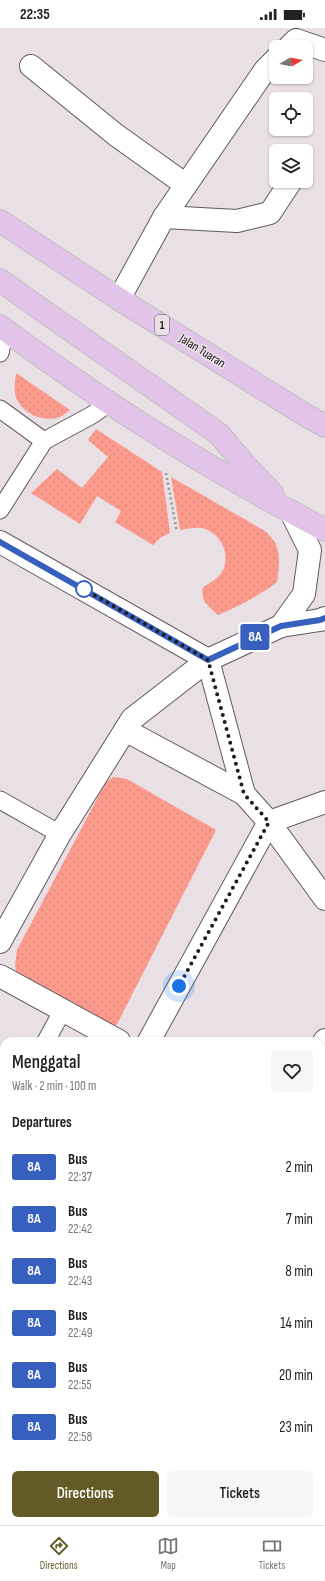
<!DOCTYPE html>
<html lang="en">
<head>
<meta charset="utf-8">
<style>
	:root { --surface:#fff; --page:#f6f6f6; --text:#222; --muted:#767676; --line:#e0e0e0; --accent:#635b27 }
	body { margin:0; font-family:"Sofia Sans Condensed",sans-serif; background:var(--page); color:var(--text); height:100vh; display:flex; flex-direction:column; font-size:15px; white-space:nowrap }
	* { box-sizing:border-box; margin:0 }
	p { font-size:13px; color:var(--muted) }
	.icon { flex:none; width:22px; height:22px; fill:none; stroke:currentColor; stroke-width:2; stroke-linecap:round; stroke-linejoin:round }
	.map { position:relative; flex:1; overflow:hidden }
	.sheet { position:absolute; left:0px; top:1009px; width:325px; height:488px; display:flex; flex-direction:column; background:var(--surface); border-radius:12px 12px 0 0; box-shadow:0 1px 3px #0004 }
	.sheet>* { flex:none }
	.badge { padding:0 8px; border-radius:3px; font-size:14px; line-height:26px }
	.needle { width:26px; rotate:80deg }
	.fabs { position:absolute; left:269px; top:12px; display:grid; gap:8px }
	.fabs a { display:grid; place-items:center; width:44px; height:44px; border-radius:6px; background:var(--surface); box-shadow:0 1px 3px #0004; font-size:20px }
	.you { position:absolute; width:20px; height:20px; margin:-10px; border:3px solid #fff; border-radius:50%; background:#1a73e8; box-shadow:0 0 0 6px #1a73e833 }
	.map>.badge { position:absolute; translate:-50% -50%; box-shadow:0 0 0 2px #fff }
	h2 { padding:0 12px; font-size:15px; line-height:36px }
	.round { display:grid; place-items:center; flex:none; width:42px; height:42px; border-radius:6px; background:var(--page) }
	.head { display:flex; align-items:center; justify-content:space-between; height:68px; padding:0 12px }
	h1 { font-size:19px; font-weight:600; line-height:30px }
	.button { display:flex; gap:8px; margin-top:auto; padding:8px 12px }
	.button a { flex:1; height:46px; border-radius:6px; background:var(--accent); color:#fff; font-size:16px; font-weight:600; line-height:46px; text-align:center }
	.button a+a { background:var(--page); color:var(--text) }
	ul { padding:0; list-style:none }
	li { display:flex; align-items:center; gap:12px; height:52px; padding:0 12px }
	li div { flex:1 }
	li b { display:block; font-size:15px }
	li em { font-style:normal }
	li .badge { min-width:44px; font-weight:700; text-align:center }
	.status { display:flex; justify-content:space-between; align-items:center; height:28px; padding:0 20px; background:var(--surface); direction:ltr }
	.status svg { height:11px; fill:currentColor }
	.dock { display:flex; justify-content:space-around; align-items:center; height:56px; border-top:1px solid var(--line); background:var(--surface); font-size:11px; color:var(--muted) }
	.dock a { display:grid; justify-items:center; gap:2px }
	.dock .on { color:var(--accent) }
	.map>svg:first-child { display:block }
	.grass { fill:url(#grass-dots) }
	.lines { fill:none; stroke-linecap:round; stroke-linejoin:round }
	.lane-casing { stroke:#60595d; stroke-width:19 }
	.street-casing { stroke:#60595d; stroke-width:24 }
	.primary-casing { stroke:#c0bfc0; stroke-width:24 }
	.path { stroke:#999396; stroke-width:2.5; stroke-dasharray:2 3; stroke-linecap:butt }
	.lane { stroke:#fff; stroke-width:17 }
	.street { stroke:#fff; stroke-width:22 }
	.primary { stroke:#e2c4e8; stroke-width:22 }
	.line-casing { stroke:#fff; stroke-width:9 }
	.line { stroke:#375fbe; stroke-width:6 }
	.walk { stroke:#1f1c1d; stroke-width:4; stroke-dasharray:0 7.2 }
	.stop-dot { fill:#fff; stroke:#375fbe; stroke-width:2 }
	.labels { text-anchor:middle; stroke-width:3.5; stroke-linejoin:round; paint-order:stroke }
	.shield { fill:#e8e0e5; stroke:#5b5759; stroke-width:1 }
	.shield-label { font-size:12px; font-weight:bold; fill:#1f1c1d }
	.street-label { font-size:13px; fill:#1f1c1d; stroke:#e8e0e5 }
</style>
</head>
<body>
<div class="status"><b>22:35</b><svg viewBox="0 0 49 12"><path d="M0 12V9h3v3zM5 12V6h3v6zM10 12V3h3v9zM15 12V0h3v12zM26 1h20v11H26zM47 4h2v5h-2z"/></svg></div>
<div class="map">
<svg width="325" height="1497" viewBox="0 0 325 1497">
	<defs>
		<pattern id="grass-dots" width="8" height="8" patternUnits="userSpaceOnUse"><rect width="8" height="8" fill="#fc9b8b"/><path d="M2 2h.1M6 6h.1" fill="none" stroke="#d88578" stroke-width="1.8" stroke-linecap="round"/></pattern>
	</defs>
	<rect width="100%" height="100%" fill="#e8e0e5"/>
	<g class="grass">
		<path d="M16 345 70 382C67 384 64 387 60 389 42 395 20 385 15 366 14 359 15 352 16 345Z"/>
		<polygon points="96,401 162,444 170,505 160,510 153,517 115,494 121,483 97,468 80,496 31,465 57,441 82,460 108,429 88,412"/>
		<path d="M171 449 265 503C268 506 271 509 274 513 281 524 279 541 277 554 259 568 239 578 218 587 208 577 200 574 203 559 211 555 220 549 224 540 230 523 219 504 202 500 195 499 188 501 180 502Z"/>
		<polygon points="113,749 127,751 216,802 113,1004 17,953 15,937 17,922 106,754"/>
	</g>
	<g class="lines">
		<defs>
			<g id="lane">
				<polyline points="0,325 5,302"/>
				<polyline points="0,381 44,413 92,387 109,375"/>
				<polyline points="0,482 44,413"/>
				<polyline points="0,772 60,806"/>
				<polyline points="46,1013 63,982"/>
				<polyline points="0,1101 4,1093"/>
				<polyline points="321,1191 325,1194"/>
				<polyline points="0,1346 4,1348"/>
			</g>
			<g id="street">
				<polyline points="289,19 296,12 325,22"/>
				<polyline points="31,38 116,107 186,157"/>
				<polyline points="164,189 237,193 270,185 291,153"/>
				<polyline points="119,271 164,189 265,42 276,31"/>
				<polyline points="0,514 208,632 244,766"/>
				<polyline points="281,598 304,566 310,522 291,484"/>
				<polyline points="125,702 244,766 269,794 325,871"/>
				<polyline points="0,914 60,806 132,691 208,632 281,598 320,592 325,590"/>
				<polyline points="0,948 119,1013"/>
				<polyline points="149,1013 269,794 325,774"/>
				<polyline points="321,1019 325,1012"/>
			</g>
			<g id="primary">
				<polyline points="0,193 119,271 307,388 325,398"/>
				<polyline points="0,252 32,275 219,406 245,437 272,465"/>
				<path d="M0 298C103 375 212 443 325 502"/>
			</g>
		</defs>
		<use href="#lane" class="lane-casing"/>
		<use href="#street" class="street-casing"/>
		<use href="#primary" class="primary-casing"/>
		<polyline class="path" points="166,445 177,504"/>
		<use href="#lane" class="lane"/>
		<use href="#street" class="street"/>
		<use href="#primary" class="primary"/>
	</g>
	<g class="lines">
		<defs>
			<polyline id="line" points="0,514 208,632 281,598 320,592 325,590"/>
		</defs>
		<use href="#line" class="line-casing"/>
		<use href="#line" class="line"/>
		<polyline class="walk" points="84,561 80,559 208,632 244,766 269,794 179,958"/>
	</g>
	<circle class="stop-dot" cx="84" cy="561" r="8"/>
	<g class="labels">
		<rect class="shield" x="155" y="287" width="14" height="20" rx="3"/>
		<g class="shield-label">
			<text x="162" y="301">1</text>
		</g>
		<g class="street-label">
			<text transform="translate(203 322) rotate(32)" y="5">Jalan Tuaran</text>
		</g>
	</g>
</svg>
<div class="fabs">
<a><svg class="needle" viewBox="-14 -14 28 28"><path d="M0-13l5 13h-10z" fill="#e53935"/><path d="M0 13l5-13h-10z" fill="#767676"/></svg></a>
<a><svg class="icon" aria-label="locate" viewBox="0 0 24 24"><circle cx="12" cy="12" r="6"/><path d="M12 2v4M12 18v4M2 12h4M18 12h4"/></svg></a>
<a><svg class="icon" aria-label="layers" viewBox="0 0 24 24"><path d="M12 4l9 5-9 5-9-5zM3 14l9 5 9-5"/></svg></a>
</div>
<div class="you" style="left:179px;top:958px"></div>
<b class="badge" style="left:255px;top:609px;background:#375fbe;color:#fff">8A</b>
<section class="sheet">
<div class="head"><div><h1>Menggatal</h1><p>Walk · 2 min · 100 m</p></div><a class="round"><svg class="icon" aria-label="heart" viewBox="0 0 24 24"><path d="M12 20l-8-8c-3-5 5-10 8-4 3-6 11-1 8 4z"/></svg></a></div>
<h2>Departures</h2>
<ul>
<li><span class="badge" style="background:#375fbe;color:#fff">8A</span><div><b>Bus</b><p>22:37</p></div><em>2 min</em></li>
<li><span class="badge" style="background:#375fbe;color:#fff">8A</span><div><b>Bus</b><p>22:42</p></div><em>7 min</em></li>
<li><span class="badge" style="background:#375fbe;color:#fff">8A</span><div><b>Bus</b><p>22:43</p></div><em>8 min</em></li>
<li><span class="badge" style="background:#375fbe;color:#fff">8A</span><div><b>Bus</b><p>22:49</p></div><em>14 min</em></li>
<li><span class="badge" style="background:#375fbe;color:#fff">8A</span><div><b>Bus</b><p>22:55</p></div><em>20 min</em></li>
<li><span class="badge" style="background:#375fbe;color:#fff">8A</span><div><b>Bus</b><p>22:58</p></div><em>23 min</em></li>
</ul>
<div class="button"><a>Directions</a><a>Tickets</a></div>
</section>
</div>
<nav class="dock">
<a class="on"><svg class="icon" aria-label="directions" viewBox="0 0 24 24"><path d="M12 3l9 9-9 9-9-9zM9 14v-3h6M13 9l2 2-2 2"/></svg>Directions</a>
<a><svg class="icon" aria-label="map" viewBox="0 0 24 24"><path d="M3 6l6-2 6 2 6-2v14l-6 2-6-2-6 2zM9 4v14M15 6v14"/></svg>Map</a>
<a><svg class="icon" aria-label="tickets" viewBox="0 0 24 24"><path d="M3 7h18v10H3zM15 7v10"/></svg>Tickets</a>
</nav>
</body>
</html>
